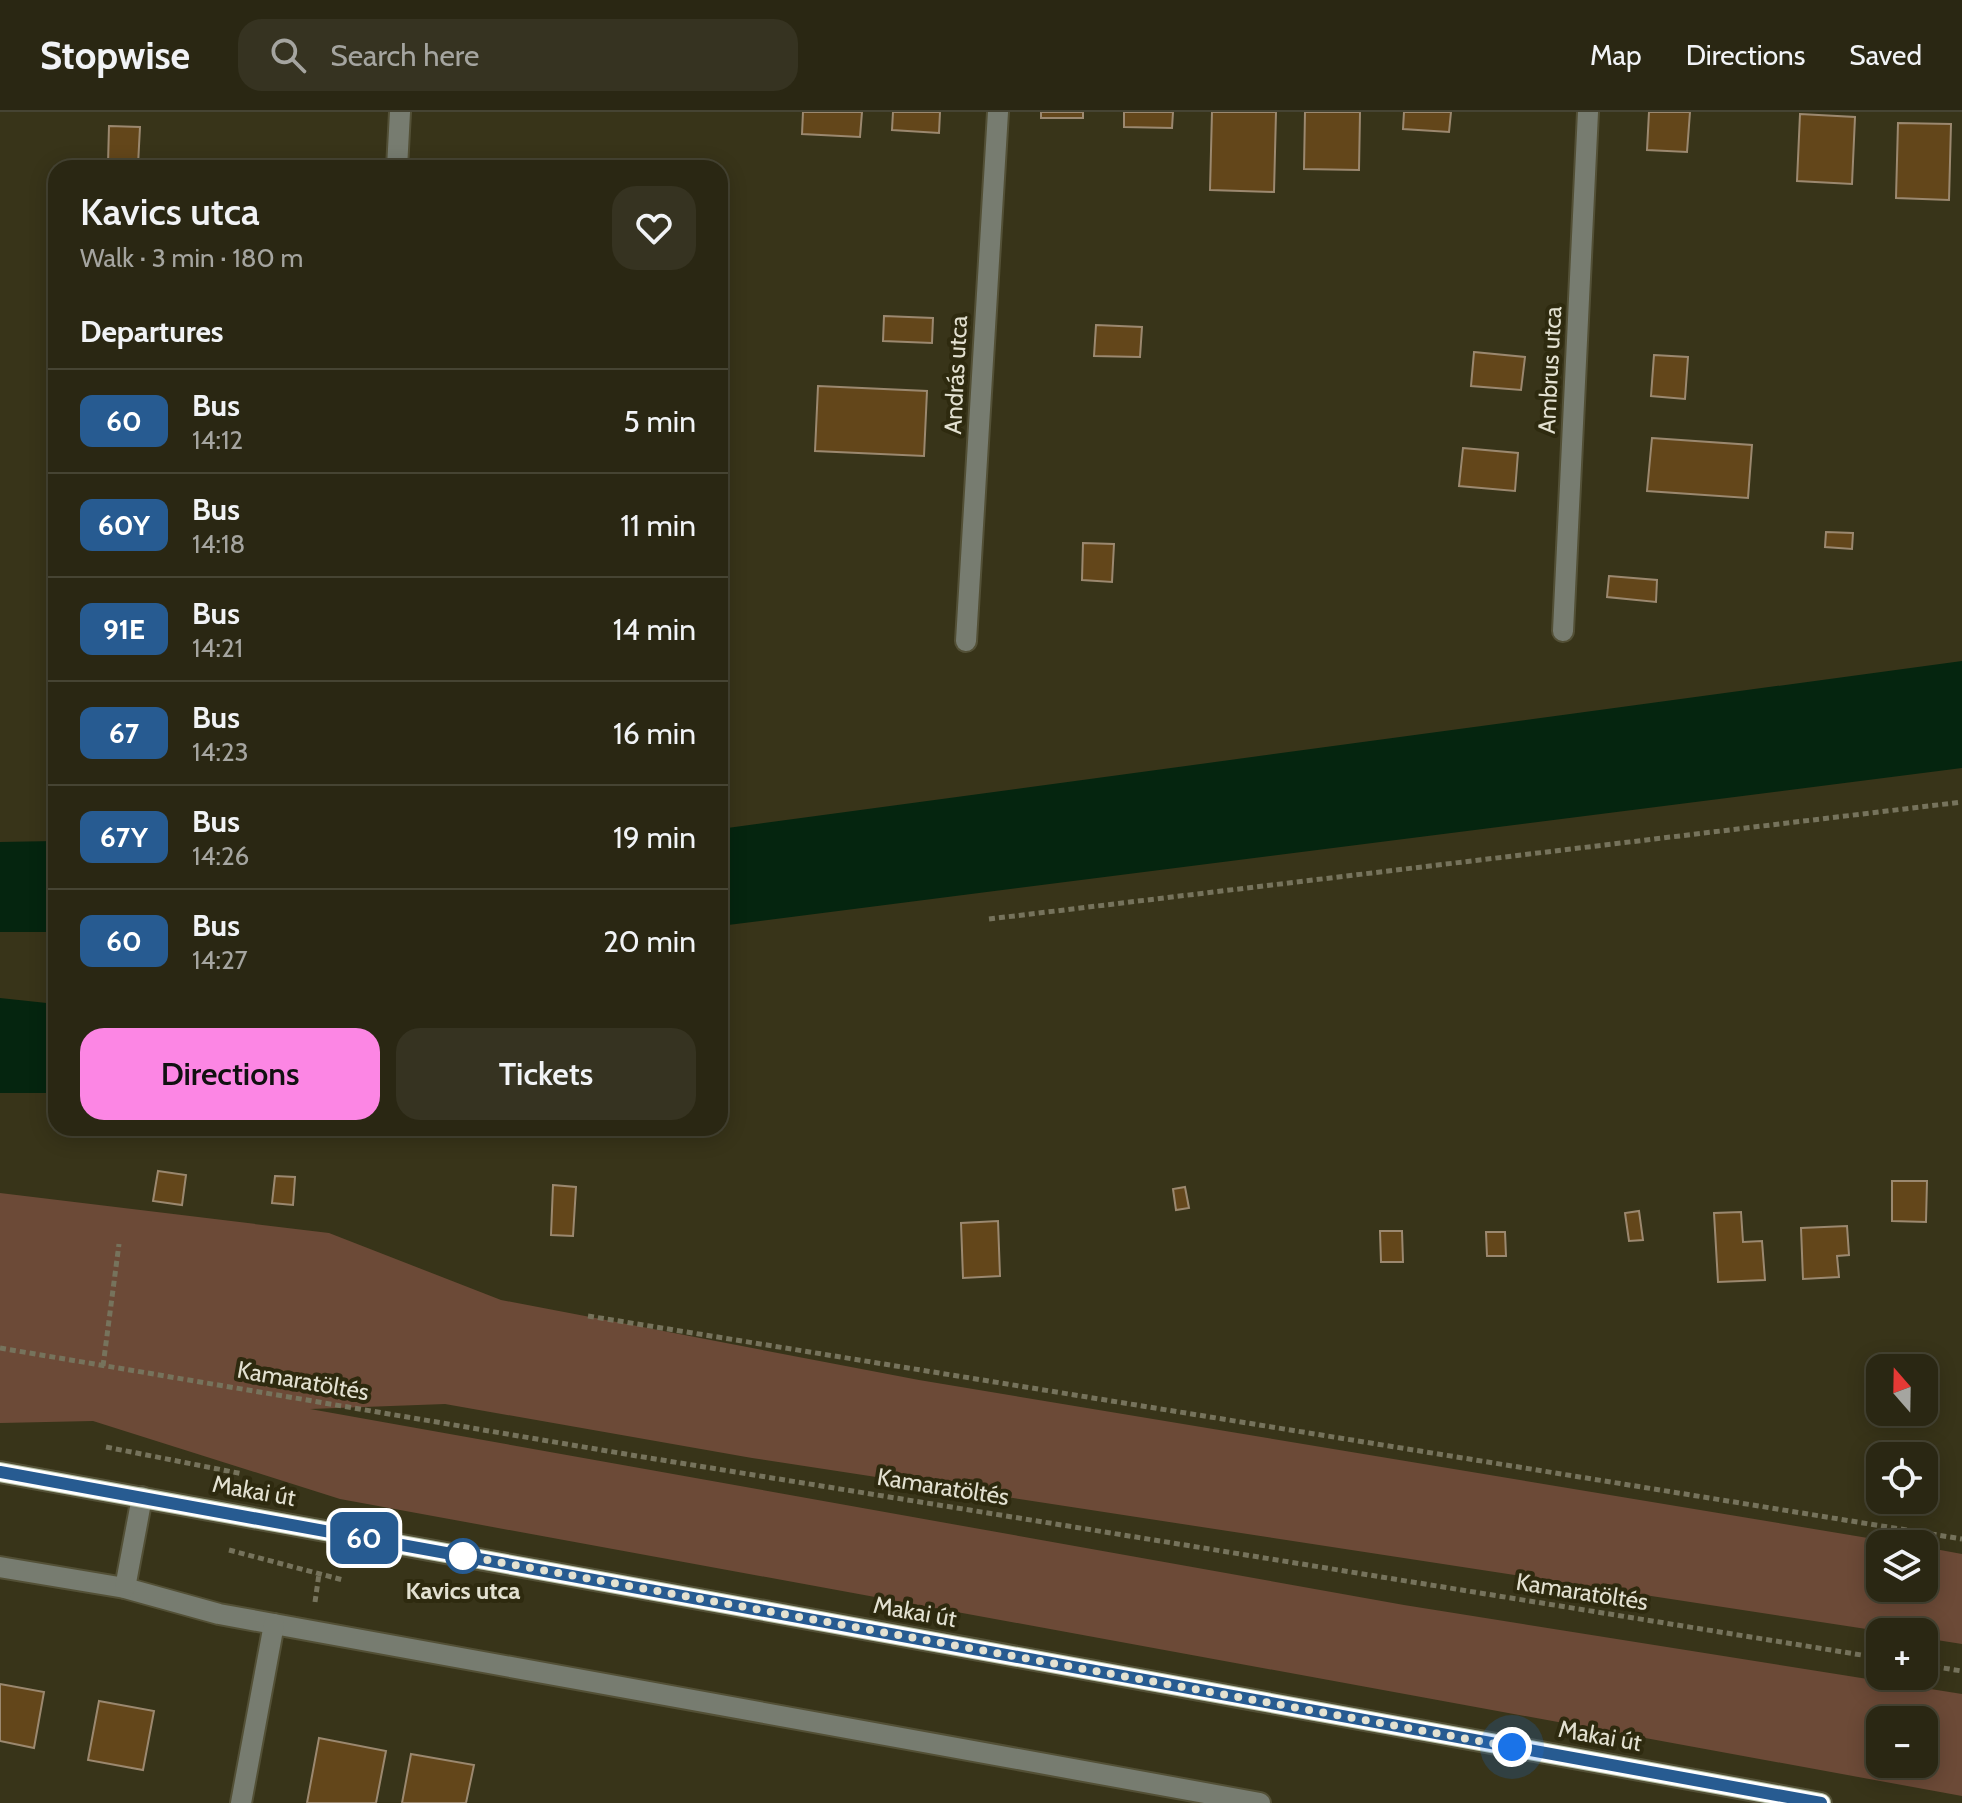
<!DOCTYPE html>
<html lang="en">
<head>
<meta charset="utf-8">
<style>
	:root { --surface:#2a2713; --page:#363321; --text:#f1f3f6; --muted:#a5a5a0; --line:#464433; --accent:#fc86e4 }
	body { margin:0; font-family:Cabin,sans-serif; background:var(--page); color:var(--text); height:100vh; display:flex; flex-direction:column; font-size:30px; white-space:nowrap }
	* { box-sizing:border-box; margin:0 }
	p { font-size:26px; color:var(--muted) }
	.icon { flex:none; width:44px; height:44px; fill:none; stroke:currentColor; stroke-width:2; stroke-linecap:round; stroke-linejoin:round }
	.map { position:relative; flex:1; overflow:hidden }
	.side { position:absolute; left:48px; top:48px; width:680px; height:976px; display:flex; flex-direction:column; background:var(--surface); border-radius:24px; box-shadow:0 4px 20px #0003,0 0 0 2px var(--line) }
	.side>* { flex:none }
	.badge { padding:0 16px; border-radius:12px; font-size:28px; line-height:52px }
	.needle { width:52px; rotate:340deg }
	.tools { position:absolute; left:1866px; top:1242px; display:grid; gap:16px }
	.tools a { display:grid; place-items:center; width:72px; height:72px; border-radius:16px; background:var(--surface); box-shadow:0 4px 20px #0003,0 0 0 2px var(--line); font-size:40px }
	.you { position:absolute; width:40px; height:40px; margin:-20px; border:6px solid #fff; border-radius:50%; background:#1a73e8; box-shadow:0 0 0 12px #1a73e833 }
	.map>.badge { position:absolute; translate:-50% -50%; box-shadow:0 0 0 4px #fff }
	h2 { padding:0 32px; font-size:30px; line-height:72px }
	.round { display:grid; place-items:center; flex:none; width:84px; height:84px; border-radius:24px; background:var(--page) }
	.summary { display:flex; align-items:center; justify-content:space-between; height:136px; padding:0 32px }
	h1 { font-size:38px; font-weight:600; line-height:60px }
	.cta { display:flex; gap:16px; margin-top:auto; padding:16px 32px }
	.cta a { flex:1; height:92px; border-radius:24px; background:var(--accent); color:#111; font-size:32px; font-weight:600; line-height:92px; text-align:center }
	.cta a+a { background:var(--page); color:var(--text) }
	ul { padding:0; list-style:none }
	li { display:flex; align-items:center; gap:24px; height:104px; padding:0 32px; border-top:2px solid var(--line) }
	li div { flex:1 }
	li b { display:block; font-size:30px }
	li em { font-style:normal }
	li .badge { min-width:88px; font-weight:700; text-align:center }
	header { display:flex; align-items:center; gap:48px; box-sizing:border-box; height:112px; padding:0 40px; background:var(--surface); border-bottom:2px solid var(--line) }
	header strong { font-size:38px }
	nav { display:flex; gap:44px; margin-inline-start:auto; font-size:28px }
	.search { width:560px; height:72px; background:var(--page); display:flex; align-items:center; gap:20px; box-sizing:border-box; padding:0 28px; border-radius:24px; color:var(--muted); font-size:30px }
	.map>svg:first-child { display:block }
	.green { fill:#6c4a37; fill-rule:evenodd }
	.water { fill:#05250f }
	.building { fill:#63461a; stroke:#9b886f; stroke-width:2 }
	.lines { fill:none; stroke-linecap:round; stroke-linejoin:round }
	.minor-casing { stroke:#535036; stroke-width:24 }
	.major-casing { stroke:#535036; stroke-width:24 }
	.path { stroke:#76735c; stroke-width:5; stroke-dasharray:6 4; stroke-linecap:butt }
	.minor { stroke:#777c70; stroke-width:20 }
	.major { stroke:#bac4ab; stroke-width:20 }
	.line-casing { stroke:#fff; stroke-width:18 }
	.line { stroke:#275b91; stroke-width:12 }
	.walk { stroke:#e3e1d1; stroke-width:8; stroke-dasharray:0 14.4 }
	.stop-dot { fill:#fff; stroke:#275b91; stroke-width:4 }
	.labels { text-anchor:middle; stroke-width:8; stroke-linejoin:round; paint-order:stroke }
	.street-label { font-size:24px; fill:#e3e1d1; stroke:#2e2a0f }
	.stop-label { font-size:24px; font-weight:bold; fill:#e3e1d1; stroke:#2e2a0f }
</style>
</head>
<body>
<header>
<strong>Stopwise</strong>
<div class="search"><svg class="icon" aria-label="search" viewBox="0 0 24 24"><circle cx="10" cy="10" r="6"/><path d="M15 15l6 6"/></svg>Search here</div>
<nav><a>Map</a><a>Directions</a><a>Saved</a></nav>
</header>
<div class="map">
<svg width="1962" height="1691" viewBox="0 0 1962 1691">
	<rect width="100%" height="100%" fill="#383419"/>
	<path class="green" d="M0 1081 329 1121 501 1188 919 1268 1904 1432H1880V1476H1924V1435L1962 1442V1532L1924 1526V1520H1886L752 1346 445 1292 310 1297 1404 1493 1962 1582V1684L340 1387 93 1309 0 1311ZM1880 1608H1924V1652H1880Z"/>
	<g class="water">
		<polygon points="1962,549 1962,656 720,814 720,717"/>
		<polygon points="56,729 56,820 0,820 0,730"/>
		<polygon points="0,886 56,892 56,981 0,981"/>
	</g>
	<g class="building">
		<polygon points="803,0 862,0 860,25 802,22"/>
		<polygon points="893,0 940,0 939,21 892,18"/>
		<rect x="1041" y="0" width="42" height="6"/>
		<polygon points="1124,0 1173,0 1172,16 1124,15"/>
		<polygon points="1212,0 1276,0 1274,80 1210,78"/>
		<polygon points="1305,0 1360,0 1359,58 1304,57"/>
		<polygon points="1404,0 1451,0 1449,20 1403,17"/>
		<polygon points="1649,0 1690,0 1687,40 1647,38"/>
		<polygon points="1800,2 1855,5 1852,72 1797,69"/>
		<polygon points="1898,11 1951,12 1949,88 1896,86"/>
		<polygon points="109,14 140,15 138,53 108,52"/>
		<polygon points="884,204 933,206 932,231 883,229"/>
		<polygon points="1096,213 1142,215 1140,245 1094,244"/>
		<polygon points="1474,240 1525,245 1521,278 1471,274"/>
		<polygon points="1654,243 1688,245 1685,287 1651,284"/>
		<polygon points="818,274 927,279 924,344 815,339"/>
		<polygon points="1652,326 1752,333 1748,386 1647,379"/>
		<polygon points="1463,336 1518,341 1515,379 1459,374"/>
		<polygon points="1826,420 1853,421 1852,437 1825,435"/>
		<polygon points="1083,431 1114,432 1112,470 1082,468"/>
		<polygon points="1609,464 1657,468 1656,490 1607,485"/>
		<polygon points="158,1059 186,1063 182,1093 153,1089"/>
		<polygon points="275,1064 295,1065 293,1093 272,1091"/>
		<polygon points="1892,1069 1927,1069 1926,1110 1892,1109"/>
		<polygon points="553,1073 576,1075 573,1124 551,1123"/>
		<polygon points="1185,1075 1189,1096 1176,1098 1173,1077"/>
		<polygon points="1639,1099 1643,1128 1629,1129 1625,1101"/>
		<polygon points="1741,1100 1743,1130 1762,1129 1765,1168 1718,1170 1714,1101"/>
		<polygon points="998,1109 1000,1164 963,1166 961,1111"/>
		<polygon points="1847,1114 1849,1143 1837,1144 1839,1165 1803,1167 1801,1116"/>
		<polygon points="1380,1119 1402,1119 1403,1150 1381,1150"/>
		<polygon points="1486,1120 1505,1120 1506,1144 1487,1144"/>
		<polygon points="0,1572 44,1580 34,1636 0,1629"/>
		<polygon points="99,1589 154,1599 143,1658 88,1648"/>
		<polygon points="319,1626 386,1639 376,1691 307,1691"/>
		<polygon points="411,1642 474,1653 466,1691 402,1691"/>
	</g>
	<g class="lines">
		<defs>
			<g id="minor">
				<polyline points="397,56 400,0"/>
				<polyline points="1563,519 1588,0"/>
				<polyline points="966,529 998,0"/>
				<polyline points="0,1455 125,1476 219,1502 274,1512 1260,1691"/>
				<polyline points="125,1476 142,1385"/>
				<polyline points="241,1691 274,1512"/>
			</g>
			<polyline id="major" points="0,1360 1821,1691"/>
		</defs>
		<use href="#minor" class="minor-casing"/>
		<use href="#major" class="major-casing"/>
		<g class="path">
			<polyline points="989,807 1962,690"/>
			<polyline points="588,1204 1962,1427"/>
			<polyline points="0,1236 631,1343 1880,1546"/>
			<polyline points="103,1254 119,1132"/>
			<polyline points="106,1335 243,1362"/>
			<polyline points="229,1438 343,1468"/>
			<polyline points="315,1490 319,1462"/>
			<polyline points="1924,1553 1962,1559"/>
		</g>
		<use href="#minor" class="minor"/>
		<use href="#major" class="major"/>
	</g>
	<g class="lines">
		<defs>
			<polyline id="line" points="0,1360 1821,1691"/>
		</defs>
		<use href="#line" class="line-casing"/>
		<use href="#line" class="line"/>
		<polyline class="walk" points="463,1444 454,1442 1512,1635"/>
	</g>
	<circle class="stop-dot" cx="463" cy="1444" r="16"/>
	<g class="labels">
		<g class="street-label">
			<text transform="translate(1550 258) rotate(-87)" y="8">Ambrus utca</text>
			<text transform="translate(956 263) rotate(-87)" y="8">András utca</text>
			<text transform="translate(303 1269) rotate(10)" y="8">Kamaratöltés</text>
			<text transform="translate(943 1375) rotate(9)" y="8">Kamaratöltés</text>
			<text transform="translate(254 1379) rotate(10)" y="8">Makai út</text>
			<text transform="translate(1582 1480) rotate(9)" y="8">Kamaratöltés</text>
			<text transform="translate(915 1500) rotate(10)" y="8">Makai út</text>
			<text transform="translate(1600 1624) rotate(10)" y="8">Makai út</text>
		</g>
		<g class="stop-label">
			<text x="463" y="1487">Kavics utca</text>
		</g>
	</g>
</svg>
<div class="tools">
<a><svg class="needle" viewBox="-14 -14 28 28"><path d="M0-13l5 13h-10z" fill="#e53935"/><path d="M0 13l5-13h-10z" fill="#a5a5a0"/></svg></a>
<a><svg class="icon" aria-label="locate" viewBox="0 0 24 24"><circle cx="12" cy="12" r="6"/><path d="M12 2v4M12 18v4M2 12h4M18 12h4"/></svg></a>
<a><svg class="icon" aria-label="layers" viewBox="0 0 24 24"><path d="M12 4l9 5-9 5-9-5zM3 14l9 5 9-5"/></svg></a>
<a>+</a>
<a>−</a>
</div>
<div class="you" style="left:1512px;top:1635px"></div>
<b class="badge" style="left:364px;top:1426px;background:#275b91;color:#fff">60</b>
<section class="side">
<div class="summary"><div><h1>Kavics utca</h1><p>Walk · 3 min · 180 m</p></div><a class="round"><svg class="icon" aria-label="heart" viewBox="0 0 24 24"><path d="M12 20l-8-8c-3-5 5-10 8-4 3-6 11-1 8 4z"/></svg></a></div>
<h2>Departures</h2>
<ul>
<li><span class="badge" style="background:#275b91;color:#fff">60</span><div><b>Bus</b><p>14:12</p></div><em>5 min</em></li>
<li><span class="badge" style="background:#275b91;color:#fff">60Y</span><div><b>Bus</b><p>14:18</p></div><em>11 min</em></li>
<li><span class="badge" style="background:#275b91;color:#fff">91E</span><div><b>Bus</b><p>14:21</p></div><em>14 min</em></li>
<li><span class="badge" style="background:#275b91;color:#fff">67</span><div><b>Bus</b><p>14:23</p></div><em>16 min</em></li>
<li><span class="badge" style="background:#275b91;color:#fff">67Y</span><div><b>Bus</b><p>14:26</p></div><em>19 min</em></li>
<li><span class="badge" style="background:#275b91;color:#fff">60</span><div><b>Bus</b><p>14:27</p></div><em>20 min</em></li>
</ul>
<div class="cta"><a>Directions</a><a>Tickets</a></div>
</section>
</div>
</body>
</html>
